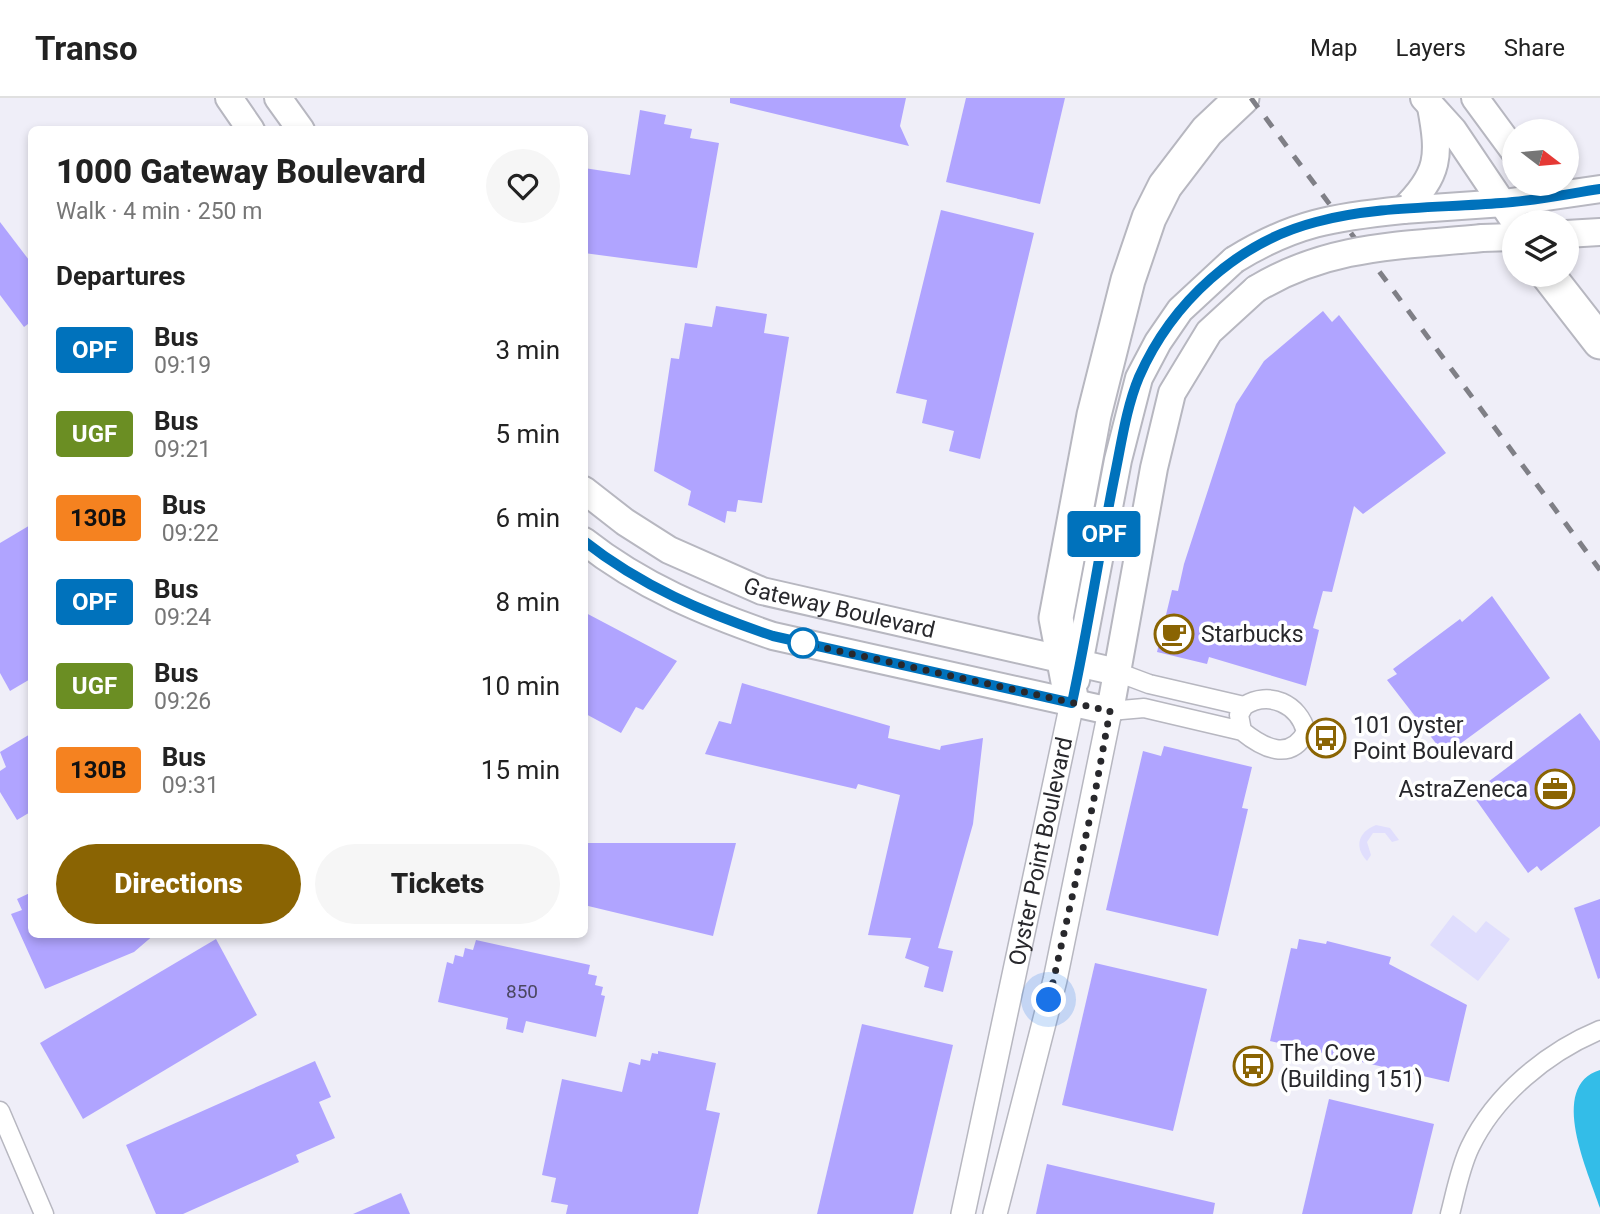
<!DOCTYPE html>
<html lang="en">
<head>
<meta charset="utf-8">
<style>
	:root { --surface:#fff; --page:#f6f6f6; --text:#222; --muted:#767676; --line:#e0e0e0; --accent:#8a6403 }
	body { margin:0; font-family:Roboto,sans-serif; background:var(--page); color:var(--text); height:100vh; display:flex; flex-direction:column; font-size:26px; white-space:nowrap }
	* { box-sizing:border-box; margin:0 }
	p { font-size:23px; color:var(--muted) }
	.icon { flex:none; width:38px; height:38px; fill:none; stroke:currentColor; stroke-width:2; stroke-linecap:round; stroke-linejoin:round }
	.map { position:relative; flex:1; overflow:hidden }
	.panel { position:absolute; left:28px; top:28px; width:560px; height:812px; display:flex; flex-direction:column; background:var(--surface); border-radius:10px; box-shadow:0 4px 10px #0003 }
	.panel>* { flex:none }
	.badge { padding:0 14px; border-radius:5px; font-size:24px; line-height:46px }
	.needle { width:46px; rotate:106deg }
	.tools { position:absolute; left:1502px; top:21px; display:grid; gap:14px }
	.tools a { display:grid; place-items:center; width:77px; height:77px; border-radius:50%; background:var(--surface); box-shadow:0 4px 10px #0003; font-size:35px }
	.you { position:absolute; width:35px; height:35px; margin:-18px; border:5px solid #fff; border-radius:50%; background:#1a73e8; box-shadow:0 0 0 10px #1a73e833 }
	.map>.badge { position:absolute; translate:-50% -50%; box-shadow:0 0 0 4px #fff }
	h2 { padding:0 28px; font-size:26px; line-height:63px }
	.round { display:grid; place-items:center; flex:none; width:74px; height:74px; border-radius:37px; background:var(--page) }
	.head { display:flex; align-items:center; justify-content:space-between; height:119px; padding:0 28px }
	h1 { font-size:33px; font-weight:800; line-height:52px }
	.action { display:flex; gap:14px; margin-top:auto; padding:14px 28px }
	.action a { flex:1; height:80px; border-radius:42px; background:var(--accent); color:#fff; font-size:28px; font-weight:800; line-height:80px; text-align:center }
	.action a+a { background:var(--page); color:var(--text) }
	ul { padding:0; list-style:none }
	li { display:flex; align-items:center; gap:21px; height:84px; padding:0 28px }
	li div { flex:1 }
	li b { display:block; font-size:26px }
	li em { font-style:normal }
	li .badge { min-width:77px; font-weight:700; text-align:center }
	header { display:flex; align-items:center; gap:42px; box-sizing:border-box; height:98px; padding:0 35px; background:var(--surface); border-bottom:2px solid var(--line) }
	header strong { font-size:33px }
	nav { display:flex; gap:38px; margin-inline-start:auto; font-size:24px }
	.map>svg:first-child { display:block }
	.green { fill:#e0defd }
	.water { fill:#33bde8 }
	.building { fill:#b0a4ff }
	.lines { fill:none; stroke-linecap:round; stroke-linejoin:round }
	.minor-casing { stroke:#b7b7c0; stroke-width:21 }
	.tertiary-casing { stroke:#b7b7c0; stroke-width:26 }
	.secondary-casing { stroke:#b7b7c0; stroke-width:30 }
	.motorway-casing { stroke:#b7b7c0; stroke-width:37 }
	.minor { stroke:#fff; stroke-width:18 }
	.tertiary { stroke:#fff; stroke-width:23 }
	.secondary { stroke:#fff; stroke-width:26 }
	.motorway { stroke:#fff; stroke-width:33 }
	.rail { stroke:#7f7f86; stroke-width:5; stroke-dasharray:12 12; stroke-linecap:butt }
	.secondary-bridge-casing { stroke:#b7b7c0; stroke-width:30; stroke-linecap:butt }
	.secondary-bridge { stroke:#fff; stroke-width:26 }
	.line-casing { stroke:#fff; stroke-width:16 }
	.line { stroke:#0072bc; stroke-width:10 }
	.walk { stroke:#28282c; stroke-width:7; stroke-dasharray:0 12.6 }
	.stop-dot { fill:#fff; stroke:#0072bc; stroke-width:3.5 }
	.labels { text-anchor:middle; stroke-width:7; stroke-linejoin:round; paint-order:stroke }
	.number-label { font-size:19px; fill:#4a4761 }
	.street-label { font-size:23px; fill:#28282c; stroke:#fff }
	.poi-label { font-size:23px; fill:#28282c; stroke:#fff; text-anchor:start }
</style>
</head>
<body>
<header>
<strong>Transo</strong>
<nav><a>Map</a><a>Layers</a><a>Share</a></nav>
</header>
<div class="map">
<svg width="1600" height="1116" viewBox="0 0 1600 1116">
	<rect width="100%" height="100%" fill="#efeef8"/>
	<g class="green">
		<path d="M1376 727 1390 730 1399 742 1392 744 1385 735H1373L1367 744 1371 757 1367 763C1354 749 1358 734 1376 727Z"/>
		<polygon points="1453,817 1476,835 1486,823 1510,841 1478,883 1430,847"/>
	</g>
	<path class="water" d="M1600 972V1110C1589 1075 1547 988 1600 972Z"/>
	<g class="building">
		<polygon points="730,0 906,0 900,28 909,48 730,5"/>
		<polygon points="966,0 1065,0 1040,106 946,84"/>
		<polygon points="640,12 666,17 664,26 692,31 690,40 719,45 697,170 584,155 584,70 630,77"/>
		<polygon points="941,112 1034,135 980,361 949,353 954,333 922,325 927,302 896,295"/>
		<polygon points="0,124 32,166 32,223 24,229 0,197"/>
		<polygon points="716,208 767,216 764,235 789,239 762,405 738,402 736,414 727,413 725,425 688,407 691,393 654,373 671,260 679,261 685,225 712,229"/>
		<polygon points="1323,213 1332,224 1339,217 1446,355 1363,416 1354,408 1332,494 1323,493 1313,530 1319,532 1306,588 1209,559 1207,566 1157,554 1172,492 1178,493 1184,466 1236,306 1264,263"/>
		<polygon points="32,426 32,580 10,593 0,575 0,445"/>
		<polygon points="1492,498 1550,580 1445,657 1387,582 1397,576 1393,571 1460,521 1462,524"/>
		<polygon points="584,514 677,563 643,612 636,609 621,635 584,615"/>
		<polygon points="742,585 890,628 888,640 940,652 941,648 983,640 973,726 938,850 953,853 943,894 924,889 929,869 905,860 911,840 868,837 900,697 858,686 856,691 705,656 719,623 731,626"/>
		<polygon points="1580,615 1600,643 1600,728 1541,773 1537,768 1528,775 1472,696"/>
		<polygon points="32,635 32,713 17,722 0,694 0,673 6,669 0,654"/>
		<polygon points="1164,648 1252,669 1242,710 1248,711 1218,838 1106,812 1143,653 1161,658"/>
		<polygon points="584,745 736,745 713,838 584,807"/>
		<polygon points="32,794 32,836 155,836 134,854 45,891 11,816 22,812 17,801"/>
		<polygon points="1600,801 1600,880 1598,881 1574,810"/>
		<polygon points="216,841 257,917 83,1021 40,945"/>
		<polygon points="1299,841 1326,846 1327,843 1391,859 1389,866 1467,907 1449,984 1270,943 1291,850 1297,851"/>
		<polygon points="476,842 590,867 588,876 597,878 595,887 603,889 601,897 605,898 596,939 526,923 523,935 506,931 508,920 438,904 447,864 453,866 455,857 463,859 465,850 473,852"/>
		<polygon points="1095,865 1207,891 1173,1033 1062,1007"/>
		<polygon points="862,926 953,947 913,1116 817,1116"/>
		<polygon points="658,953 716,965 706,1012 720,1015 698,1116 566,1116 568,1107 551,1104 556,1080 542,1077 562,981 622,994 629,964 640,967 641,961 650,963 652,955 658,956"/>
		<polygon points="315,963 331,999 319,1004 335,1040 296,1057 299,1064 183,1116 156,1116 126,1047"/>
		<polygon points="1329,1001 1434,1026 1412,1116 1302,1116"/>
		<polygon points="1047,1066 1215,1105 1213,1116 1036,1116"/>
		<polygon points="401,1095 410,1116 353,1116"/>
	</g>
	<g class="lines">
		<defs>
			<g id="minor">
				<polyline points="1117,574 1149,586 1244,608"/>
				<path d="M1110 613 1144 610 1242 633C1263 650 1290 664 1306 634 1299 606 1269 592 1244 608L1239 617 1242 633"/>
				<polyline points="0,1013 44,1116"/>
				<path d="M1450 1116C1456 1093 1460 1070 1470 1049 1495 997 1547 954 1600 932"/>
			</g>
			<g id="tertiary">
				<path id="s1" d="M963 1116 1072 605"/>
				<polyline points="995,1116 1055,882 1110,613"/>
			</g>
			<g id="secondary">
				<polyline points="229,0 251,32"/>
				<polyline points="278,0 301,32"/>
				<polyline points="1424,0 1453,32 1515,124"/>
				<polyline points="1475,0 1514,53"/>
				<polyline points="1403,112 1504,105 1600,91"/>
				<path d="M1403 112C1440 76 1440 58 1431 9"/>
				<polyline points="1566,136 1600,134"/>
				<polyline points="1482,140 1514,139"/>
				<path id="s2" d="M584 392 625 424 669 452 762 493 1117 574"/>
				<path d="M584 443C641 488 706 515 773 538L1110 613 1154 370 1172 295 1209 234 1256 191"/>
				<polyline points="1076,582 1118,362 1139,280 1158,244 1180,212 1234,162"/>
			</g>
			<g id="motorway">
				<polyline points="1548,177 1600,244"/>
				<polyline points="1072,605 1056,520 1094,317 1128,182 1149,120 1165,88 1207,33 1242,0"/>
			</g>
		</defs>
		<use href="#minor" class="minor-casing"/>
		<use href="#tertiary" class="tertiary-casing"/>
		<use href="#secondary" class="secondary-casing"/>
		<use href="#motorway" class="motorway-casing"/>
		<use href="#minor" class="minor"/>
		<use href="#tertiary" class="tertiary"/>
		<use href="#secondary" class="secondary"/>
		<use href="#motorway" class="motorway"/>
		<polyline class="rail" points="1251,0 1600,472"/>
		<defs>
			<g id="secondary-bridge">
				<path d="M1234 162C1294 125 1334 119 1403 112"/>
				<path d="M1256 191C1329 147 1399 148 1482 140"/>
			</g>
		</defs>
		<use href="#secondary-bridge" class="secondary-bridge-casing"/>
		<use href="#secondary-bridge" class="secondary-bridge"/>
	</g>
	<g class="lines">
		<defs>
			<path id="line" d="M584 443C641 488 705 515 773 538L1072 605C1088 531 1099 456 1114 381 1121 348 1126 310 1139 279 1172 204 1238 144 1316 124 1375 108 1440 110 1501 105 1534 103 1567 96 1600 91"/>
		</defs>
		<use href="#line" class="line-casing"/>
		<use href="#line" class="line"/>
		<polyline class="walk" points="803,545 1110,613 1093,706 1049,902"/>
	</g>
	<defs>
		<symbol id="cafe-ring" viewBox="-11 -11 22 22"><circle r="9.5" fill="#fff" stroke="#8a6403" stroke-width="1.5"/><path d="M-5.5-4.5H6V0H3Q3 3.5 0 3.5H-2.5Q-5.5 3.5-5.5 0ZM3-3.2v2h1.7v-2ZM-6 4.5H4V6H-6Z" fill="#8a6403"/></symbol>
		<symbol id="bus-ring" viewBox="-11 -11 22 22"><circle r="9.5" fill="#fff" stroke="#8a6403" stroke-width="1.5"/><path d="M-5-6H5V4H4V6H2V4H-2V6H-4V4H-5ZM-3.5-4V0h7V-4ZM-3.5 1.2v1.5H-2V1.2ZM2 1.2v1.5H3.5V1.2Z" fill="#8a6403"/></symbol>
		<symbol id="office-ring" viewBox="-11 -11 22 22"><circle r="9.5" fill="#fff" stroke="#8a6403" stroke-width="1.5"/><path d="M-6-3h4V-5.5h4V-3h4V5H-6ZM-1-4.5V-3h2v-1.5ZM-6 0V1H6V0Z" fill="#8a6403"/></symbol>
	</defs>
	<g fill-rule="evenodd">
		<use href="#cafe-ring" x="1152" y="514" width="44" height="44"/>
		<use href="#bus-ring" x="1304" y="618" width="44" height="44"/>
		<use href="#office-ring" x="1533" y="669" width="44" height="44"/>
		<use href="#bus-ring" x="1231" y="946" width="44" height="44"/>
	</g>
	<circle class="stop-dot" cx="803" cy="545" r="14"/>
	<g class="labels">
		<g class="number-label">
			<text x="522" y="900">850</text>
		</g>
		<g class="street-label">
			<text dy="8" stroke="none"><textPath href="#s2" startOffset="285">Gateway Boulevard</textPath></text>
			<text dy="8" stroke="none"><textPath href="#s1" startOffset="371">Oyster Point Boulevard</textPath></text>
		</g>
		<g class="poi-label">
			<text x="1201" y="544">Starbucks</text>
			<text x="1353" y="635">101 Oyster<tspan x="1353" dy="26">Point Boulevard</tspan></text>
			<text x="1528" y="699" text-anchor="end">AstraZeneca</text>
			<text x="1280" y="963">The Cove<tspan x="1280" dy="26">(Building 151)</tspan></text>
		</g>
	</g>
</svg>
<div class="tools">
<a><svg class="needle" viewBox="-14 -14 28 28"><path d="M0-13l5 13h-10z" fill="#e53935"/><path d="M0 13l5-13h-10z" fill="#767676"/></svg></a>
<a><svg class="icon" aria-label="layers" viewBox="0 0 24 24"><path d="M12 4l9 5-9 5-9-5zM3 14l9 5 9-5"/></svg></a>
</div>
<div class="you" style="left:1049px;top:902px"></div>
<b class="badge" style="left:1104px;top:436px;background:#0072bc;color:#fff">OPF</b>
<section class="panel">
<div class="head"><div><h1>1000 Gateway Boulevard</h1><p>Walk · 4 min · 250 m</p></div><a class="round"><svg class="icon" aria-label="heart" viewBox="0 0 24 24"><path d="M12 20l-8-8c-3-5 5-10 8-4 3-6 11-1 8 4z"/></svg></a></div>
<h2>Departures</h2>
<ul>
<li><span class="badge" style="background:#0072bc;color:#fff">OPF</span><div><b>Bus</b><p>09:19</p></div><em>3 min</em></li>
<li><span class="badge" style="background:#6b8e23;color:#fff">UGF</span><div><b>Bus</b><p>09:21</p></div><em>5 min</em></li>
<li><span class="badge" style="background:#f58220;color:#111">130B</span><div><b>Bus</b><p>09:22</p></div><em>6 min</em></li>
<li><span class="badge" style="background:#0072bc;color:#fff">OPF</span><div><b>Bus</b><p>09:24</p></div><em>8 min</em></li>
<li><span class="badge" style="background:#6b8e23;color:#fff">UGF</span><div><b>Bus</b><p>09:26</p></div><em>10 min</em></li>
<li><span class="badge" style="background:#f58220;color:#111">130B</span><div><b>Bus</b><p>09:31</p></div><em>15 min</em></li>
</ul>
<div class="action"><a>Directions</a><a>Tickets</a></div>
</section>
</div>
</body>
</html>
